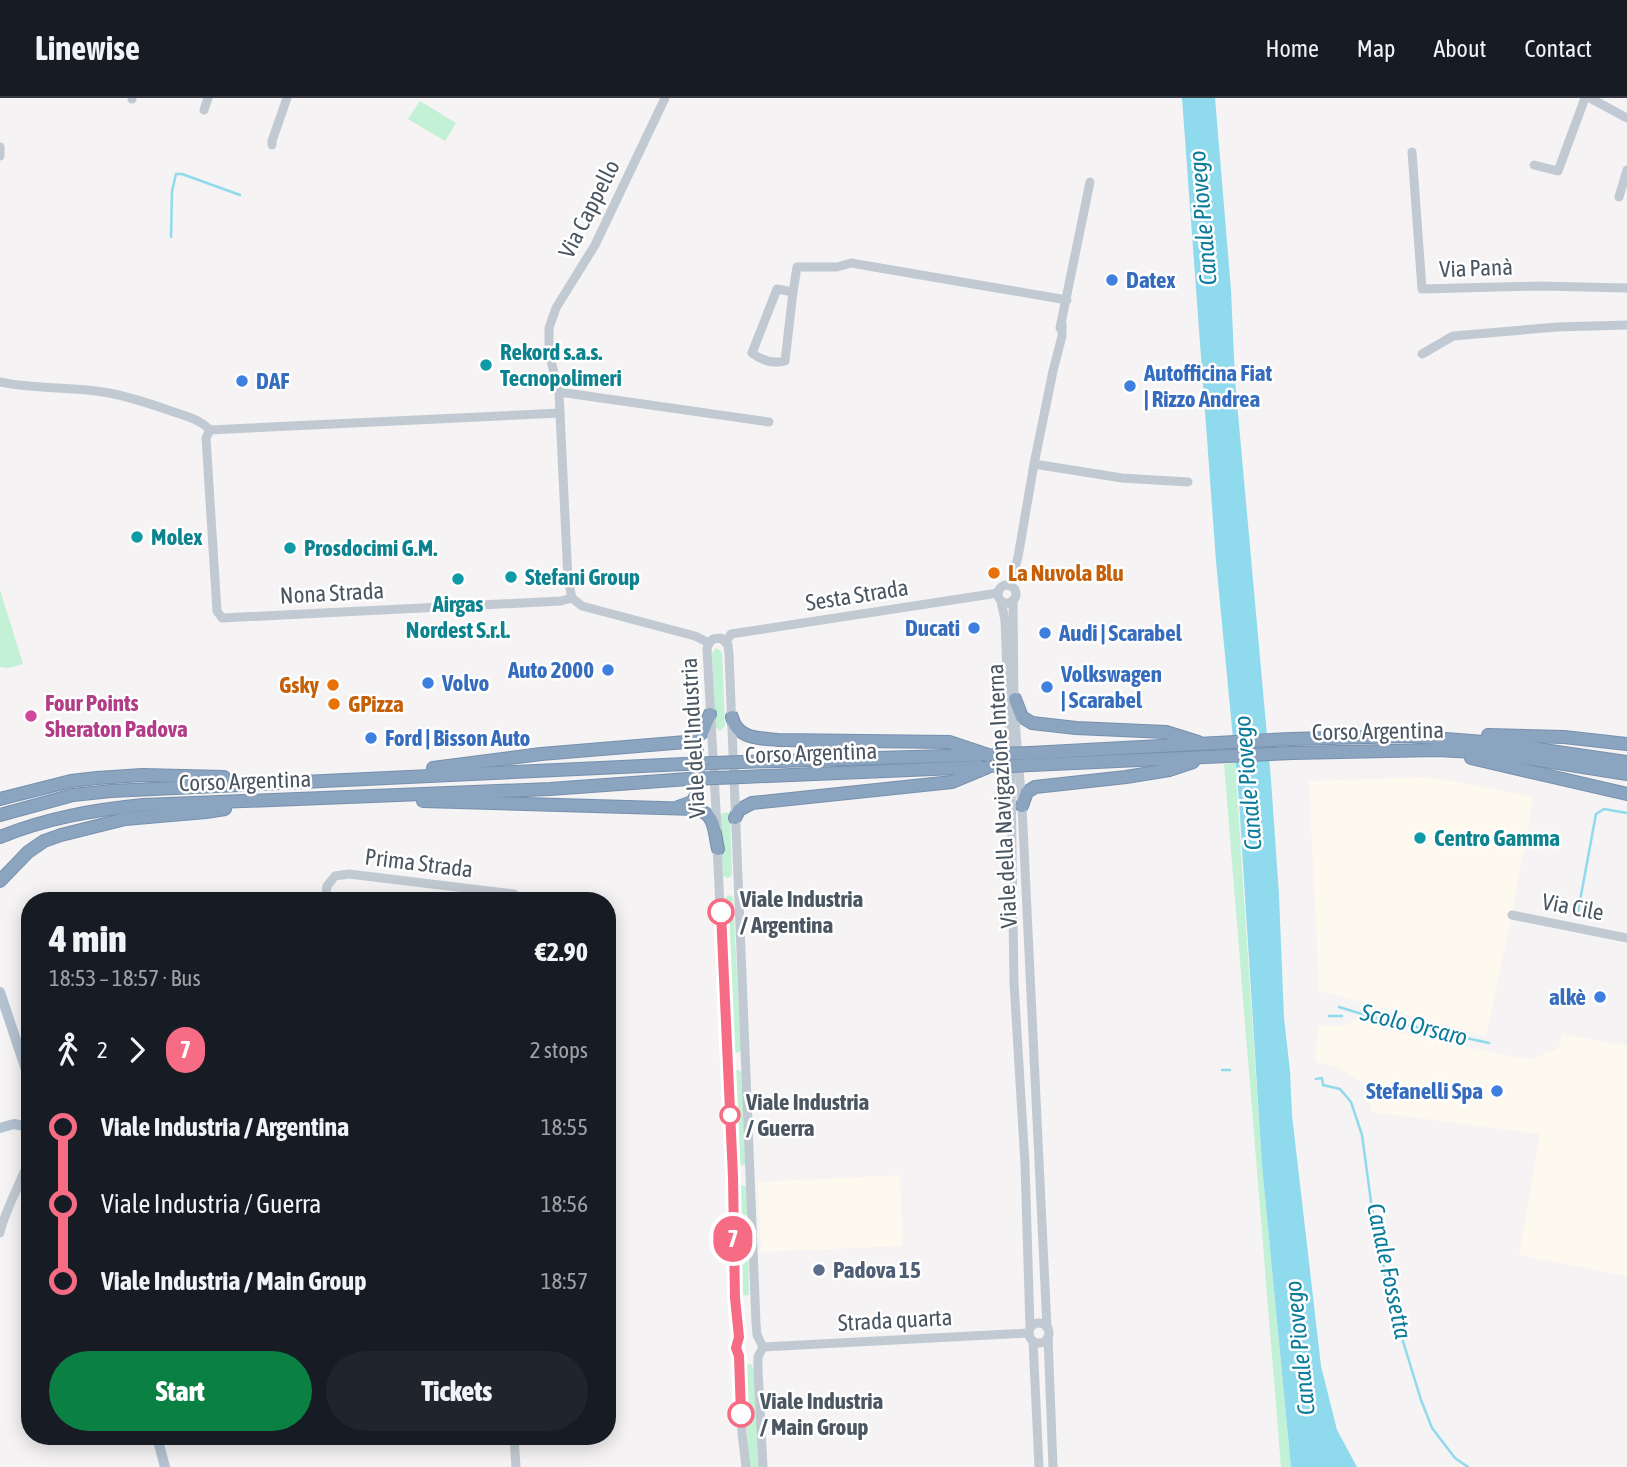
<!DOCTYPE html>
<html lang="en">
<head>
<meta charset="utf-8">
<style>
	:root { --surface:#171b24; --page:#20242c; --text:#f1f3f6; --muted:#9ea1a6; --line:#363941; --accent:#0b8043 }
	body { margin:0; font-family:"Asap Condensed",sans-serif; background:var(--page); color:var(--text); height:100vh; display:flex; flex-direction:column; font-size:26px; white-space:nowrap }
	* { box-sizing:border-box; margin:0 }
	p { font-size:23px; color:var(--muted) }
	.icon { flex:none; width:38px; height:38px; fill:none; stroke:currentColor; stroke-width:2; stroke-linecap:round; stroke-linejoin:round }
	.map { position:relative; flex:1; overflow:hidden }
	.sheet { position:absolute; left:21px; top:794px; width:595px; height:553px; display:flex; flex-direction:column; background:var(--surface); border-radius:28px; box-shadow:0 4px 18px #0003 }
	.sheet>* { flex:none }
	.badge { padding:0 14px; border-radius:23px; font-size:24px; line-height:46px }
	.map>.badge { position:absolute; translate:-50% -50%; box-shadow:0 0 0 4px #fff }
	.legs { display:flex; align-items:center; gap:10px; height:77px; padding:0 28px; font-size:23px }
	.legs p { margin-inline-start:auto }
	.overview { display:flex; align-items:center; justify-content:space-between; height:119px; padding:0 28px }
	h1 { font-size:38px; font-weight:800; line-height:52px }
	.primary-button { display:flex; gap:14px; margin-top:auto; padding:14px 28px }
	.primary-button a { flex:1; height:80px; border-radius:42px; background:var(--accent); color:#fff; font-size:28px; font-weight:800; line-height:80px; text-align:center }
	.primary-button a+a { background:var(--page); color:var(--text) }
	ul { padding:0 28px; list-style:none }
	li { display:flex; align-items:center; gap:24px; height:77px; font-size:26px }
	li i { display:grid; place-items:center; width:10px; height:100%; margin:0 9px; background:currentColor }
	li i::after { content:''; width:18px; height:18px; margin:-9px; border:5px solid; border-radius:50%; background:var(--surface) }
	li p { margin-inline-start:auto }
	li:first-child i { background:linear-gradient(#0000 50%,currentColor 0) }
	li:last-child i { background:linear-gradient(currentColor 50%,#0000 0) }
	header { display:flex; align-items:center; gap:42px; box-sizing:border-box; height:98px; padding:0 35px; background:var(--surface); border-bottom:2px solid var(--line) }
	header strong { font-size:33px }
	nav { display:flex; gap:38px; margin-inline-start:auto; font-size:24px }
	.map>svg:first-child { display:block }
	.commercial { fill:#fdf9ef }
	.green { fill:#c3f1d5 }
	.water { fill:#90daee }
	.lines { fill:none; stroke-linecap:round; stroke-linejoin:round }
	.stream { stroke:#90daee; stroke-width:2.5 }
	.highway-casing { stroke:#7690ad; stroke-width:14 }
	.minor { stroke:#c1cad2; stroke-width:9 }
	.major { stroke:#b3c2d1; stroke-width:10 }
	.highway { stroke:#8ba5c1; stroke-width:12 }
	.highway-bridge-casing { stroke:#7690ad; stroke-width:14; stroke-linecap:butt }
	.highway-bridge { stroke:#8ba5c1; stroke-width:12 }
	.line-1-casing { stroke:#fff; stroke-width:16 }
	.line-1 { stroke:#f66c85; stroke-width:10 }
	.shop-dot { fill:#3f7fe0; stroke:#fff; stroke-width:2.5 }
	.culture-dot { fill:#0f9aa8; stroke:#fff; stroke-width:2.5 }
	.food-dot { fill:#e8710a; stroke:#fff; stroke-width:2.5 }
	.hotel-dot { fill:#d1479c; stroke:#fff; stroke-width:2.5 }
	.stop-1-dot { fill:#fff; stroke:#f66c85; stroke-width:3.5 }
	.service-dot { fill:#5c6f8a; stroke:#fff; stroke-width:2.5 }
	.labels { text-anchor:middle; stroke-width:5; stroke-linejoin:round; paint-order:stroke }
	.street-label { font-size:23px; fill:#4a5661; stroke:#fff }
	.shop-label { font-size:23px; font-weight:bold; fill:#366cbe; stroke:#fff; text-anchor:start }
	.culture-label { font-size:23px; font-weight:bold; fill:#0d838f; stroke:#fff; text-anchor:start }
	.food-label { font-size:23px; font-weight:bold; fill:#c56008; stroke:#fff; text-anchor:start }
	.hotel-label { font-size:23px; font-weight:bold; fill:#b23c85; stroke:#fff; text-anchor:start }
	.stop-label { font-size:23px; font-weight:bold; fill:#4a5661; stroke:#fff; text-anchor:start }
	.service-label { font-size:23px; font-weight:bold; fill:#4e5e75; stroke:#fff; text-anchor:start }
	.water-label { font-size:24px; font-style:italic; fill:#0c7c9b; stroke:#fff }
</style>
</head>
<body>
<header>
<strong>Linewise</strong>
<nav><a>Home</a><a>Map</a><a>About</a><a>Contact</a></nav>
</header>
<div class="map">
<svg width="1627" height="1369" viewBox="0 0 1627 1369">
	<rect width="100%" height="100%" fill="#f5f3f3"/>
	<g class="commercial">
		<polygon points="1423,679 1459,684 1533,699 1512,817 1486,938 1319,893 1309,683"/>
		<polygon points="1365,922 1378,926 1381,931 1520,960 1532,961 1558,951 1562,936 1627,948 1627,1178 1519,1157 1540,1036 1372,1014 1363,985 1336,969 1315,964 1318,928 1344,928 1353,923"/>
		<polygon points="900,1077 903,1148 761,1154 758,1084"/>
	</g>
	<g class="green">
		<polygon points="420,3 456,25 445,43 408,21"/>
		<polygon points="0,492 23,566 9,570 0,569"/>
		<polygon points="716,550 722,554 725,628 720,633 715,629 712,555"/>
		<polygon points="1235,665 1262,1067 1291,1369 1281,1369 1224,666"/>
		<polygon points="725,714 730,716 732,777 728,780 723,778 720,717"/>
		<polygon points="729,797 733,799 741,952 737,955 732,952 724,800"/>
		<polygon points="737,972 742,974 746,1066 741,1068 737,1066 732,974"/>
		<polygon points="742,1087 747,1089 749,1197 739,1198 737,1090"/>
		<polygon points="744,1265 752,1267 755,1280 759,1369 750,1369 748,1354"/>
	</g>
	<polygon class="water" points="1182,0 1215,0 1231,192 1235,282 1271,682 1279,797 1284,920 1290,973 1292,1017 1321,1268 1337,1332 1357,1369 1291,1369 1262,1067 1239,703 1216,463"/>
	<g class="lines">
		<g class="stream">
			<polyline points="171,139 172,93 176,76 182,76 240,97"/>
			<polyline points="1577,819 1596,716 1604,711 1627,715"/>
			<polyline points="1339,909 1375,920 1489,945"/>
			<polyline points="1329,918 1342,918"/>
			<polyline points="1222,972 1230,972"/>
			<polyline points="1316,981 1322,980 1323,987 1340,991 1351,1004 1362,1037 1372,1111 1390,1201 1421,1302 1432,1330 1455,1360 1468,1369"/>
		</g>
		<defs>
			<g id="highway">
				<polyline points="1015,601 1022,619 1032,625 1076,630 1166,634 1198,644"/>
				<path d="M732 619C737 641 759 640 778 642L949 644 988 657"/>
				<polyline points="1488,637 1564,639 1627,646"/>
				<polyline points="1030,655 1291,641 1408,638 1496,645 1627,664"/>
				<polyline points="1471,660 1627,696"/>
				<polyline points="742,664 979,657"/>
				<polyline points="1031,667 1292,655 1437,652 1494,655 1627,676"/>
				<polyline points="433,670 541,656 686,644 702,635 710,616"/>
				<polyline points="743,679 980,669"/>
				<polyline points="0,701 71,683 97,680 142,677 224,679"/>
				<path d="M423 703 696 711C716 716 714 734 718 751"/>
				<polyline points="1022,708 1027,694 1035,689 1126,679 1169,672 1193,664"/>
				<polyline points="678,709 692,704 698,695 697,653 692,646 686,644"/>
				<polyline points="0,717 73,697 111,693 685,666"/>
				<polyline points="735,720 739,712 752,705 952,684 988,669"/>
				<path d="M0 739C47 720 93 712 143 707L550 691 688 681"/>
				<polyline points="0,783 28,754 44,743 61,737 125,721 206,714 225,711"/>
			</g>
		</defs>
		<use href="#highway" class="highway-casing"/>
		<g class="minor">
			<polyline points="1590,0 1627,20"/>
			<polyline points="132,1 132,0"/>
			<polyline points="204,12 208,0"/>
			<polyline points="272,47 272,43 287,0"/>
			<polyline points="0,49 0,58"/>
			<polyline points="1412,54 1422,191 1540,188 1627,190"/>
			<polyline points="1534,67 1558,73 1585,0"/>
			<polyline points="1619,99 1627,72"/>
			<path d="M793 194 785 263C773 266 761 262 752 255L777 191 793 194 797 169H837L851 165 1067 202"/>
			<polyline points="1060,230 1090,84"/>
			<polyline points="1422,256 1453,238 1557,229 1627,227"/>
			<path d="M0 284C36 292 73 288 109 295 130 299 151 306 171 313 185 318 200 321 210 332L560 315"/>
			<polyline points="559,294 769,324"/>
			<polyline points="210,332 206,340 217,513 222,520 561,503 572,500"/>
			<polyline points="1034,366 1122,380 1188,384"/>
			<circle cx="1007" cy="496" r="9"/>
			<polyline points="1010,488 1018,459 1034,366 1053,273 1062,238 1062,226"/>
			<polyline points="572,500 568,482 559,294 549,255 549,230 556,210 595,147 665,0"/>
			<polyline points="572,500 582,508 695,538 709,545"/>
			<polyline points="1013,502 1014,610 1022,708 1047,1230"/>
			<polyline points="1001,503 1005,522 1011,684 1014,885 1025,1066 1030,1230"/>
			<polyline points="726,544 731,536 998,495"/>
			<polyline points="717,730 707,551 709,545 713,541 721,540 728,547 729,556 756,1225 757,1237 763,1249 758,1259 758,1272 763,1369"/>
			<polyline points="717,747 733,1079 735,1200 739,1239 736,1250 739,1258 742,1335 746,1369"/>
			<polyline points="325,803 327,788 335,778 349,776 514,796 522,803"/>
			<polyline points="1512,817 1627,840"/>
			<path d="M0 1135C3 1118 17 1092 24 1074"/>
			<circle cx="1039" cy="1235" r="10"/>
			<polyline points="1048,1239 1053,1369"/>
			<polyline points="1033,1243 1039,1369"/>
			<polyline points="763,1249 1028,1235"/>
			<polyline points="514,1339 516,1369"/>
		</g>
		<g class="major">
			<polyline points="0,894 30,984"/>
			<polyline points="0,1030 14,1026 30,1029"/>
			<polyline points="157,1339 165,1369"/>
		</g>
		<use href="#highway" class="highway"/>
		<defs>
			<g id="highway-bridge">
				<polyline points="993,656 1030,655"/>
				<polyline points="685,666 742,664"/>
				<polyline points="994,669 1031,667"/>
				<polyline points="688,681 743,679"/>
			</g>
		</defs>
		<use href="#highway-bridge" class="highway-bridge-casing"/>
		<use href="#highway-bridge" class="highway-bridge"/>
	</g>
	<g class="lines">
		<defs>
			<polyline id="line-1" points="721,814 733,1079 735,1200 739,1239 736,1250 739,1258 741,1316"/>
		</defs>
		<use href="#line-1" class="line-1-casing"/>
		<use href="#line-1" class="line-1"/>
	</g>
	<g class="shop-dot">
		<circle cx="1112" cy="182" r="7"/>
		<circle cx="242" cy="283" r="7"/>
		<circle cx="1130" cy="288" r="7"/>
		<circle cx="974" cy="530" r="7"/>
		<circle cx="1045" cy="535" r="7"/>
		<circle cx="608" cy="572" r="7"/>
		<circle cx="428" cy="585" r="7"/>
		<circle cx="1047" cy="589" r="7"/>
		<circle cx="371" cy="640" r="7"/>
		<circle cx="1600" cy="899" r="7"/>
		<circle cx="1497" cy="993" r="7"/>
	</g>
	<g class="culture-dot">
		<circle cx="486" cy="267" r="7"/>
		<circle cx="137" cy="439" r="7"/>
		<circle cx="290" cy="450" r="7"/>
		<circle cx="511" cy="479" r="7"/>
		<circle cx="458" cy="481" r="7"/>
		<circle cx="1420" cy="740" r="7"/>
	</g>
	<g class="food-dot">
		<circle cx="994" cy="475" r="7"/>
		<circle cx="333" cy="587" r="7"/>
		<circle cx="334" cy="606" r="7"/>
	</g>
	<circle class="hotel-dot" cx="31" cy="618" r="7"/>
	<g class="stop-1-dot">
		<circle cx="721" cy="814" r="12"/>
		<circle cx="730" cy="1017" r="9"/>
		<circle cx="741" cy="1316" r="12"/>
	</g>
	<circle class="service-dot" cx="819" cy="1172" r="7"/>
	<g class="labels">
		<g class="street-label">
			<text transform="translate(589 111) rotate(-63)" y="8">Via Cappello</text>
			<text transform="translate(1476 170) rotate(-2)" y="8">Via Panà</text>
			<text transform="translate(332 495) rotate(-3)" y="8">Nona Strada</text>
			<text transform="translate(857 497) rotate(-9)" y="8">Sesta Strada</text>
			<text transform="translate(1378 633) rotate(-1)" y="8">Corso Argentina</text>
			<text transform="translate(693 640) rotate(-93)" y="8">Viale dell'Industria</text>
			<text transform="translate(811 655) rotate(-2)" y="8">Corso Argentina</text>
			<text transform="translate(245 683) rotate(-2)" y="8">Corso Argentina</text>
			<text transform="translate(1002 698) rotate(-93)" y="8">Viale della Navigazione Interna</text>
			<text transform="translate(419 765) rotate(7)" y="8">Prima Strada</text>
			<text transform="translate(1573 809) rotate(11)" y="8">Via Cile</text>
			<text transform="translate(895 1222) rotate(-3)" y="8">Strada quarta</text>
		</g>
		<g class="shop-label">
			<text x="1126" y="190">Datex</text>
			<text x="1144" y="283">Autofficina Fiat<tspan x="1144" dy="26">| Rizzo Andrea</tspan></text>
			<text x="256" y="291">DAF</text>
			<text x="960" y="538" text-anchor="end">Ducati</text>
			<text x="1059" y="543">Audi | Scarabel</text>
			<text x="594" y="580" text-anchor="end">Auto 2000</text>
			<text x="1061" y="584">Volkswagen<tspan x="1061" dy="26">| Scarabel</tspan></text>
			<text x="442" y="593">Volvo</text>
			<text x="385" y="648">Ford | Bisson Auto</text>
			<text x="1586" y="907" text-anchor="end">alkè</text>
			<text x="1483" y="1001" text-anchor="end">Stefanelli Spa</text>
		</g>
		<g class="culture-label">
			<text x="500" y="262">Rekord s.a.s.<tspan x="500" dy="26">Tecnopolimeri</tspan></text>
			<text x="151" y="447">Molex</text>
			<text x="304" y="458">Prosdocimi G.M.</text>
			<text x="525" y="487">Stefani Group</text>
			<text x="458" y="514" text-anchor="middle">Airgas<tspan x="458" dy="26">Nordest S.r.l.</tspan></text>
			<text x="1434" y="748">Centro Gamma</text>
		</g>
		<g class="food-label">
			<text x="1008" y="483">La Nuvola Blu</text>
			<text x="319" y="595" text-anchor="end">Gsky</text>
			<text x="348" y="614">GPizza</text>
		</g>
		<g class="hotel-label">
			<text x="45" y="613">Four Points<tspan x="45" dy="26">Sheraton Padova</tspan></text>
		</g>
		<g class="stop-label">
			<text x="740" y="809">Viale Industria<tspan x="740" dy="26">/ Argentina</tspan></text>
			<text x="746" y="1012">Viale Industria<tspan x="746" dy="26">/ Guerra</tspan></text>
			<text x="760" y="1311">Viale Industria<tspan x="760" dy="26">/ Main Group</tspan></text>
		</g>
		<g class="service-label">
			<text x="833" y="1180">Padova 15</text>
		</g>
		<g class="water-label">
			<text transform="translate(1203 120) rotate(-95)" y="8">Canale Piovego</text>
			<text transform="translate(1248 685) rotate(-95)" y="8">Canale Piovego</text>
			<text transform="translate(1414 927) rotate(14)" y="8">Scolo Orsaro</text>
			<text transform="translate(1389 1173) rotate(78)" y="8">Canale Fossetta</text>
			<text transform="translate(1300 1250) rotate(-96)" y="8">Canale Piovego</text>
		</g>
	</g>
</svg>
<b class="badge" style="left:733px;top:1141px;background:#f66c85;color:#fff">7</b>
<section class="sheet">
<div class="overview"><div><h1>4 min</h1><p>18:53 – 18:57 · Bus</p></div><b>€2.90</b></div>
<div class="legs"><svg class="icon" aria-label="walk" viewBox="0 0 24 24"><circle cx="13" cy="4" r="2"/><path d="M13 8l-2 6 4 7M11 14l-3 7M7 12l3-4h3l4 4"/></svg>2<svg class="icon" aria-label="forward" viewBox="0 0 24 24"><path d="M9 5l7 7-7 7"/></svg><b class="badge" style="background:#f66c85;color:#fff">7</b><p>2 stops</p></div>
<ul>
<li><i style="color:#f66c85"></i><b>Viale Industria / Argentina</b><p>18:55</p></li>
<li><i style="color:#f66c85"></i><span>Viale Industria / Guerra</span><p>18:56</p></li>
<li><i style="color:#f66c85"></i><b>Viale Industria / Main Group</b><p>18:57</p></li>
</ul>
<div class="primary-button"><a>Start</a><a>Tickets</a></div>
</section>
</div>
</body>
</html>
